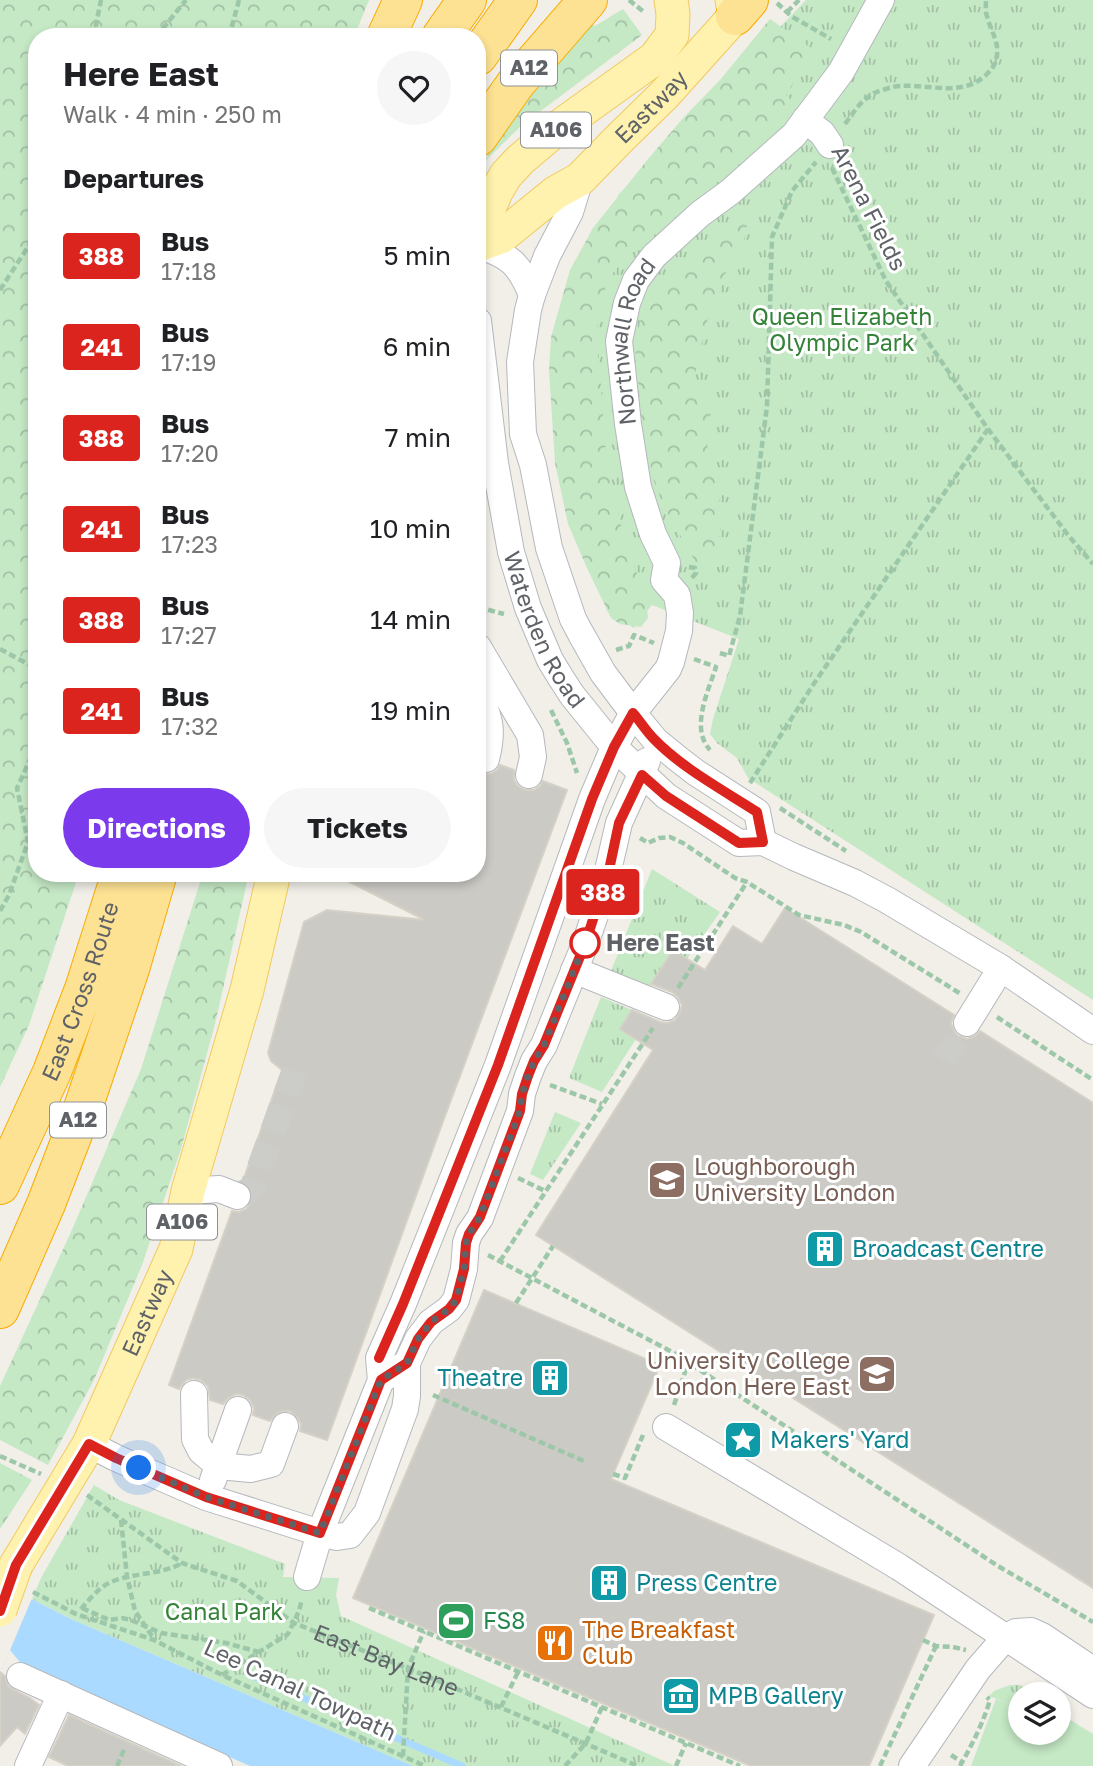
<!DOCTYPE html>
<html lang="en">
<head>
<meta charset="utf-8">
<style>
	:root { --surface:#fff; --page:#f6f6f6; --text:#202124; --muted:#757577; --accent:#7c3aed }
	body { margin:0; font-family:"Golos Text",sans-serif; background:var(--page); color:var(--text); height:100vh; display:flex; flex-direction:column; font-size:26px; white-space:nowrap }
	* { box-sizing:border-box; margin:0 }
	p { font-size:23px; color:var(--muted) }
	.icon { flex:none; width:38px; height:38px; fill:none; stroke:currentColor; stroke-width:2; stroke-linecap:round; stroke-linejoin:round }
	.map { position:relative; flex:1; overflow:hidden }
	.drawer { position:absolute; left:28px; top:28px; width:458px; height:854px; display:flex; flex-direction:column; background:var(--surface); border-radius:28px; box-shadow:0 4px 10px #0003 }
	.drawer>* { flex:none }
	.badge { padding:0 14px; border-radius:5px; font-size:24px; line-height:46px }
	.controls { position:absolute; left:1008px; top:1682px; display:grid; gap:14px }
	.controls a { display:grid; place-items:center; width:63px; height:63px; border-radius:50%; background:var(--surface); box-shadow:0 4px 10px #0003; font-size:35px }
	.you { position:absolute; width:35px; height:35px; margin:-18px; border:5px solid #fff; border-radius:50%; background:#1a73e8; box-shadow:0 0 0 10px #1a73e833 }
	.map>.badge { position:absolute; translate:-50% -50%; box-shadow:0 0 0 4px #fff }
	h2 { padding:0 35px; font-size:26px; line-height:63px }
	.round { display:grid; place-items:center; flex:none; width:74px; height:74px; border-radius:37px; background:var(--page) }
	.headline { display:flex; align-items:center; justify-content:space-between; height:119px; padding:0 35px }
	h1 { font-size:33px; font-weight:700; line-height:52px }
	.cta { display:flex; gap:14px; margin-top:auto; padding:14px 35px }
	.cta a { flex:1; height:80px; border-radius:42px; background:var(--accent); color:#fff; font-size:28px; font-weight:700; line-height:80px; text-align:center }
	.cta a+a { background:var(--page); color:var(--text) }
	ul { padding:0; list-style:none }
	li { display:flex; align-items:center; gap:21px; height:91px; padding:0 35px }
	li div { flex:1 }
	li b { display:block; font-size:26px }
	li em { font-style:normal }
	li .badge { min-width:77px; font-weight:700; text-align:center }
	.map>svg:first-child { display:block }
	.grass { fill:url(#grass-tufts) }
	.forest { fill:url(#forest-crowns) }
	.pitch { fill:#c5e8c5 }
	.water { fill:#aadaff }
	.pier { fill:#f1efe8 }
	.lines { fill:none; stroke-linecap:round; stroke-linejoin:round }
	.stream { stroke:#aadaff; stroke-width:7 }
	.building { fill:#cccac5; stroke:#d6d1c6; stroke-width:2 }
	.minor-tunnel { stroke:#ccccc8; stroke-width:26; stroke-dasharray:26 13; stroke-linecap:butt }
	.minor-casing { stroke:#b5b8bc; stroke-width:28 }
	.major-casing { stroke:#f2c960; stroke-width:35 }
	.highway-casing { stroke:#f9ab00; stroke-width:40 }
	.path { stroke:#9cc7a9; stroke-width:4.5; stroke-dasharray:7 3.5; stroke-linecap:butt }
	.minor { stroke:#fff; stroke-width:26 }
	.major { stroke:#fff2af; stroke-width:33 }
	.highway { stroke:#fde293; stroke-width:38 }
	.major-bridge-casing { stroke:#f2c960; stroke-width:35; stroke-linecap:butt }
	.major-bridge { stroke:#fff2af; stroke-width:33 }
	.line-casing { stroke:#fff; stroke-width:16 }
	.line { stroke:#dc241f; stroke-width:10 }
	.walk { stroke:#5f6368; stroke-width:7; stroke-dasharray:0 12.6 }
	.stop-dot { fill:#fff; stroke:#dc241f; stroke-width:3.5 }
	.labels { text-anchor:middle; stroke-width:6; stroke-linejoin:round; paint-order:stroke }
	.shield { fill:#fff; stroke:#8f9295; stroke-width:2 }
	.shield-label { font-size:21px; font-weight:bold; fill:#5f6368 }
	.street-label { font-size:23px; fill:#5f6368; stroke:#fff }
	.park-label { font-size:23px; fill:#348238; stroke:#fff }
	.stop-label { font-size:23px; font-weight:bold; fill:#5f6368; stroke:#fff; text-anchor:start }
	.education-label { font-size:23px; fill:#785e54; stroke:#fff; text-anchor:start }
	.culture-label { font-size:23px; fill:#0d838f; stroke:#fff; text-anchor:start }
	.leisure-label { font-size:23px; fill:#27864d; stroke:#fff; text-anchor:start }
	.food-label { font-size:23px; fill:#c56008; stroke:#fff; text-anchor:start }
</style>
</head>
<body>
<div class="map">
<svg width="1093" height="1766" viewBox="0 0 1093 1766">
	<defs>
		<pattern id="grass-tufts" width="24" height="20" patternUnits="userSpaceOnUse" patternTransform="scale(1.75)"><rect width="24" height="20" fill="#c5e8c5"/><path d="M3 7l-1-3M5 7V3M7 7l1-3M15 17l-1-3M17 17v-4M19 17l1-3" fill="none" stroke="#a3c0a4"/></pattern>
		<pattern id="forest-crowns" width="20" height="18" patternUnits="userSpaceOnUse" patternTransform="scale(1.75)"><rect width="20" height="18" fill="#c5e8c5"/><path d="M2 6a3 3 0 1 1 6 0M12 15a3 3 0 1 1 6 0" fill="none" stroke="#a3c0a4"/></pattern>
	</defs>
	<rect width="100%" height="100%" fill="#f1efe8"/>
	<g class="grass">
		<polygon points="806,0 1093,0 1093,1000 748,778 737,758 717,743 710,734 713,719 739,639 652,605 634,628 607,611 588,551 598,443 591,303 618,195"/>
		<polygon points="652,869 720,912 687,959 672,950 650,987 611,971"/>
		<polygon points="601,997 632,1010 620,1029 636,1039 602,1092 569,1078"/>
		<polygon points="555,1112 581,1123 543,1180 530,1174"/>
		<polygon points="94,1485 119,1500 285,1564 283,1577 339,1578 336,1595 341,1616 675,1766 413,1766 71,1619 32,1599 42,1576"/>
		<polygon points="1010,1685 1020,1685 1040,1694 1020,1694 1020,1708 989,1696 994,1691"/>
	</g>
	<g class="forest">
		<polygon points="0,0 369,0 354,37 37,37 37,873 79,873 29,1025 0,1087"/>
		<polygon points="623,9 642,35 522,125 485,161 513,107 588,20 595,26"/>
		<polygon points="770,19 815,51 786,95 793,102 760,138 702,183 623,257 609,279 602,297 597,329 606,457 623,534 646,600 648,618 641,627 620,624 611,618 587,568 568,524 555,463 549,370 551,337 570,270 593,228 648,159 684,117 720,80"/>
		<polygon points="744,212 747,225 744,240 724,276 716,306 707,321 694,378 713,404 705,439 716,479 722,517 717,561 701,572 662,503 652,472 643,433 635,348 642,312 665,276"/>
		<polygon points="203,873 249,873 215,1024 181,1149 142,1265 94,1380 48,1465 0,1440 0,1386 71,1232 141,1069"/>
		<polygon points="0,1463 32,1480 0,1529"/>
	</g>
	<polygon class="pitch" points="996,1699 1020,1708 1020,1732 1059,1732 1059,1713 1093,1734 1093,1766 971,1766"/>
	<polygon class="water" points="0,1583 71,1619 413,1766 250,1766 34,1671 19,1661 10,1650 2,1669 0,1668"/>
	<polygon class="pier" points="0,1579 33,1596 2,1669 0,1668"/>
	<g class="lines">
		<polyline class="stream" points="250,1675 462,1766"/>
	</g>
	<g class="building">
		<polygon points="500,765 514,770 514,780 518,786 525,790 534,790 540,786 543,781 567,790 445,1116 327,1440 300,1431 301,1424 297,1417 290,1411 282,1411 276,1414 270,1421 253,1415 254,1408 250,1400 243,1395 236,1394 228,1398 223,1404 210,1400 208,1386 201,1380 193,1378 186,1380 179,1389 169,1385 232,1211 239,1212 246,1209 252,1201 253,1194 250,1187 243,1181 282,1070 271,1061 268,1053 304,922 327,910 425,920 332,873 478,873 478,772 483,774 491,774 497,770"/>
		<polygon points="785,908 954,1015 951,1023 954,1031 958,1036 967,1039 975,1036 980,1031 1093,1103 1093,1588 536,1235 653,1050 620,1029 632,1010 660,1022 668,1023 675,1020 680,1013 682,1005 678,997 672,992 651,984 673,950 705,970 733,926 762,944"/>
		<polygon points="484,1290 660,1365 611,1479 934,1615 869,1766 751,1766 353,1598"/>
		<polygon points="0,1672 5,1676 8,1686 14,1690 30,1698 39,1705 25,1734 17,1727 0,1746"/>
		<polygon points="69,1715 181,1766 68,1766 49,1757"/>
	</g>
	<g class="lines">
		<g class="minor-tunnel">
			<polyline points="944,1060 967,1023"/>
			<polyline points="237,1196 252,1189 295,1071"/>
		</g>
		<defs>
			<g id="minor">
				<polyline points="805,120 822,133 830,145"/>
				<polyline points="580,179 570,212 547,256 532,295 528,310 520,362 523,434 533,465 549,548 573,619 581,634 603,673 633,713 655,740 677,758 695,772 757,812 763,842"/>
				<path d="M478 245C510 256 519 263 532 295"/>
				<path id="s2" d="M478 321 495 463 511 552 528 608 550 660 561 678 572 695 614 747 666 796 739 843 763 842 794 857 855 883 887 900 1001 968 1093 1031"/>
				<polyline points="478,647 530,735 533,757 529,775"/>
				<path d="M478 690C489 718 494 728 486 759"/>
				<polyline points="574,970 666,1007"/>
				<polyline points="967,1023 1001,968"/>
				<polyline points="188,1191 219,1189 237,1196"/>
				<polyline points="381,1380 407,1363 418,1339 431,1322 449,1309 456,1300 464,1269 466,1243 469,1234 480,1218 520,1111 522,1094 528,1076 534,1061 544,1045 585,944 603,892 619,823 647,761"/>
				<polyline points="194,1394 195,1439 201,1451 219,1466 251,1469 271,1464 285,1426"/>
				<polyline points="666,1427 899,1567 1093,1695"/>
				<polyline points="89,1444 116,1458 206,1497 320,1533 337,1537 350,1535 367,1513 405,1409 407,1396 407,1363"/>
				<polyline points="213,1480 238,1410"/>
				<path id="s3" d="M307 1577 320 1533 381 1380 379 1358 403 1304 498 1065 592 799 614 747 633 713 668 669 671 662 679 631 680 613 677 595 664 580 667 563 653 534 638 487 628 424 619 341 627 303 636 280 654 256 700 214 730 192 794 135 841 72 881 0"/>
				<polyline points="20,1676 219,1766"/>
				<polyline points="28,1766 61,1694"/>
				<polyline points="912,1766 978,1669 1005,1638 1016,1632 1031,1631 1042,1636 1093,1670"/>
			</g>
			<g id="major">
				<path id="s4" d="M478 245 501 237 555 193 580 179 618 140 664 95 735 16 732 0"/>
				<polyline points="478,245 482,224 497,190 506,175 520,160 559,127 655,58 672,35 673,14 671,0"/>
				<path id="s5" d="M16 1565 89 1444 176 1249 188 1191 247 990 274 873"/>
			</g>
			<g id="highway">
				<polyline points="735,16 749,0"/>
				<polyline points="386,37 403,0"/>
				<polyline points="441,37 467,0"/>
				<polyline points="478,56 518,0"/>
				<polyline points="478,137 516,83 588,0"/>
				<path id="s6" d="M0 1185 52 1072 84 989 121 873"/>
				<polyline points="0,1309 46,1204 83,1108 130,969 158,873"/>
			</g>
		</defs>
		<use href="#minor" class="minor-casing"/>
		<use href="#major" class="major-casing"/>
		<use href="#highway" class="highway-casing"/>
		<g class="path">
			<polyline points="629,0 644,12"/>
			<polyline points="777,3 791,16 831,39"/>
			<polyline points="787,12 799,0"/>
			<polyline points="99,37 96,25 101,0"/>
			<polyline points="156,37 186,0"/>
			<polyline points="229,37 239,0"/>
			<path d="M845 124C854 112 861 100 874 93 882 90 893 86 901 86 929 84 961 97 985 76 989 72 993 68 995 63 1002 44 991 33 987 16 985 11 986 5 986 0"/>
			<polyline points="832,168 886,281 988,429 1068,535 1093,564"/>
			<polyline points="0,290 37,233"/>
			<polyline points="689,567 695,568 696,573 691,579"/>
			<polyline points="478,607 504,614"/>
			<polyline points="0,649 37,669"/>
			<polyline points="616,650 629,646 634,635 654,643"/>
			<polyline points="720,653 729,656 740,616 767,406 772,237 792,191 816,162"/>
			<path d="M694 659 716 667C708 692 690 728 710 750"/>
			<polyline points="551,710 567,743 577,773"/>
			<polyline points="750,783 813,685 988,429"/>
			<polyline points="780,808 846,851"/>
			<polyline points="640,838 648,843 659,838 670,837 683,843 735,878 747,882 799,915 844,925 861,932 961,994"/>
			<polyline points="0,911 9,895 28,842 17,788 37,744"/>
			<polyline points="678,988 747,882"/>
			<polyline points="997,1017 1093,1080"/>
			<polyline points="550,1085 602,1104"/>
			<polyline points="518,1178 545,1191"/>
			<polyline points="488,1255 674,1353 998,1566 1093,1622"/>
			<polyline points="500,1261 653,1028"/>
			<polyline points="516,1303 553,1246"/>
			<polyline points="433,1395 586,1462"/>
			<polyline points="674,1405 688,1363"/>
			<polyline points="0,1456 41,1474"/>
			<polyline points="613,1474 625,1478 643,1435"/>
			<path id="s1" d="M87 1495 182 1563 237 1581 294 1623 424 1675 638 1766"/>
			<polyline points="121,1520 127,1577 135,1611 154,1639"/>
			<polyline points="33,1592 76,1614 154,1640 222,1675 425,1766"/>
			<polyline points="82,1608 109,1620 122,1618 131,1620 161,1633 226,1643 259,1652"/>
			<polyline points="369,1608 740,1766"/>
			<path d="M81 1609C87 1602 94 1594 101 1588 123 1571 158 1577 182 1563"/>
			<polyline points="923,1640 936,1646 953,1647 966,1650"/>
			<polyline points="222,1675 288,1634 299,1611 302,1599"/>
			<polyline points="501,1707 518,1672"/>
			<polyline points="951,1755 962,1762"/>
			<polyline points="403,1756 408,1668 424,1631"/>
			<polyline points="117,1766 125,1747"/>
			<polyline points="565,1766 586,1743 602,1707"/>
			<polyline points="676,1766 686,1743"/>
			<polyline points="880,1766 936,1646"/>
			<path d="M960 1766C972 1745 983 1723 990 1700L987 1697"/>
		</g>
		<use href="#minor" class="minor"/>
		<use href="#major" class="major"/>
		<use href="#highway" class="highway"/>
		<defs>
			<polyline id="major-bridge" points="0,1610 16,1565"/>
		</defs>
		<use href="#major-bridge" class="major-bridge-casing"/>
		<use href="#major-bridge" class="major-bridge"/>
	</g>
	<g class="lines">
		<defs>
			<path id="line" d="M0 1611 16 1565 89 1444 116 1458 206 1497 320 1533 381 1380 407 1363 418 1339 431 1322 449 1309 456 1300 464 1269 466 1243 469 1234 480 1217 520 1111 522 1094 528 1076 534 1061 544 1045 585 944 609 870 619 823 642 775 666 796 739 843 763 842 757 812C723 790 682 768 654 739 646 731 640 721 633 713L614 747 592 799 498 1065 403 1304 379 1358"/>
		</defs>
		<use href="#line" class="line-casing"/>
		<use href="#line" class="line"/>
		<polyline class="walk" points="139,1468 206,1497 320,1533 381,1380 407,1363 418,1339 431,1322 449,1309 456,1300 464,1269 466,1243 469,1234 480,1217 520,1111 522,1094 528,1076 534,1061 544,1045 585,943"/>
	</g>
	<defs>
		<symbol id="university-square" viewBox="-11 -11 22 22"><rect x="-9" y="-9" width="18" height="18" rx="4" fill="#8d6e63" stroke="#fff"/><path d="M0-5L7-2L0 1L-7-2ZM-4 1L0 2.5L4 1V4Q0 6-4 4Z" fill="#fff"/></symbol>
		<symbol id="building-square" viewBox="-11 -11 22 22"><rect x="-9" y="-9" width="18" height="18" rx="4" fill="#0f9aa8" stroke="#fff"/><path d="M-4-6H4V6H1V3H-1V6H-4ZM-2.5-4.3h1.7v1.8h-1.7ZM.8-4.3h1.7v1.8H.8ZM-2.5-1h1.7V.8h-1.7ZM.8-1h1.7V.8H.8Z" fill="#fff"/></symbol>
		<symbol id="sight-square" viewBox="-11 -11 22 22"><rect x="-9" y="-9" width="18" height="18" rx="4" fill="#0f9aa8" stroke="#fff"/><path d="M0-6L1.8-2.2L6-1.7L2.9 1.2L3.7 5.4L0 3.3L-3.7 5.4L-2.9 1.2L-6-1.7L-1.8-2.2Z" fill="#fff"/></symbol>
		<symbol id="stadium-square" viewBox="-11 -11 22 22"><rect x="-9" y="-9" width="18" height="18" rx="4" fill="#2e9e5b" stroke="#fff"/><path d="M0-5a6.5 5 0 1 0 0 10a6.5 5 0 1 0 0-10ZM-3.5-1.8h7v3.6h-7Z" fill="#fff"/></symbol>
		<symbol id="restaurant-square" viewBox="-11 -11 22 22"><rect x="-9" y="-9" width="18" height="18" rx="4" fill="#e8710a" stroke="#fff"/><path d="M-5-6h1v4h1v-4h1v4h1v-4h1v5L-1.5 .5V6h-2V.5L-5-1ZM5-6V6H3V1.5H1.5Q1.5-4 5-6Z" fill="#fff"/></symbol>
		<symbol id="museum-square" viewBox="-11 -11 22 22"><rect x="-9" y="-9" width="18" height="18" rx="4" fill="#0f9aa8" stroke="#fff"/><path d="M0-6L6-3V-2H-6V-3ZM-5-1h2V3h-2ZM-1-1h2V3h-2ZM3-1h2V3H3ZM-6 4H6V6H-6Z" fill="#fff"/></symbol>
	</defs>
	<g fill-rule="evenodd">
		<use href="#university-square" x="645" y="1158" width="44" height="44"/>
		<use href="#building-square" x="803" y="1227" width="44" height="44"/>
		<use href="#university-square" x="855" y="1352" width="44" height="44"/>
		<use href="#building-square" x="528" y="1356" width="44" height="44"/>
		<use href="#sight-square" x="721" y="1418" width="44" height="44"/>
		<use href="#building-square" x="587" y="1561" width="44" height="44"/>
		<use href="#stadium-square" x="434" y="1599" width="44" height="44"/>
		<use href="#restaurant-square" x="533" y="1621" width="44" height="44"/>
		<use href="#museum-square" x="659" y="1674" width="44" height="44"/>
	</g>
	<circle class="stop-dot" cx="585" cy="943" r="14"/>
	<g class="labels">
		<g class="shield">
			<rect x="501" y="50.5" width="56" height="35" rx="5"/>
			<rect x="521" y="112.5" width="70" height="35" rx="5"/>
			<rect x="50" y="1102.5" width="56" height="35" rx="5"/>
			<rect x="147" y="1204.5" width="70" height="35" rx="5"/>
		</g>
		<g class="shield-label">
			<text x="529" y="75">A12</text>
			<text x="556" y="137">A106</text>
			<text x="78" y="1127">A12</text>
			<text x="182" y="1229">A106</text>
		</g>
		<g class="street-label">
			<text dy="8" stroke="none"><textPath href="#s4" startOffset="224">Eastway</textPath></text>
			<text transform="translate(869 208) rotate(63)" y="8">Arena Fields</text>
			<text dy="8" stroke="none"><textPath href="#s3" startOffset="1326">Northwall Road</textPath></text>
			<text dy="8" stroke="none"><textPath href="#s2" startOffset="318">Waterden Road</textPath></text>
			<text dy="8" stroke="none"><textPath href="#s6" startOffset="210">East Cross Route</textPath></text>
			<text dy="8" stroke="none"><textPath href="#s5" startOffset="285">Eastway</textPath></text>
			<text dy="8" stroke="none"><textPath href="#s1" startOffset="345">East Bay Lane</textPath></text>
			<text transform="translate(300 1690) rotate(25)" y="8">Lee Canal Towpath</text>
		</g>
		<g class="park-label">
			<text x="842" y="325">Queen Elizabeth<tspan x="842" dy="26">Olympic Park</tspan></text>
			<text x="224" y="1620">Canal Park</text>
		</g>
		<g class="stop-label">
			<text x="606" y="951">Here East</text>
		</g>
		<g class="education-label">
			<text x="694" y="1175">Loughborough<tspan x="694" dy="26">University London</tspan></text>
			<text x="850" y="1369" text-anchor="end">University College<tspan x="850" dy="26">London Here East</tspan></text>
		</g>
		<g class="culture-label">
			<text x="852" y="1257">Broadcast Centre</text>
			<text x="523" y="1386" text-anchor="end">Theatre</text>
			<text x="770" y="1448">Makers' Yard</text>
			<text x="636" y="1591">Press Centre</text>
			<text x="708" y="1704">MPB Gallery</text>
		</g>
		<g class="leisure-label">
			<text x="483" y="1629">FS8</text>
		</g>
		<g class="food-label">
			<text x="582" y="1638">The Breakfast<tspan x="582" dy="26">Club</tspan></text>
		</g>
	</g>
</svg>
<div class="controls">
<a><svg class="icon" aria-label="layers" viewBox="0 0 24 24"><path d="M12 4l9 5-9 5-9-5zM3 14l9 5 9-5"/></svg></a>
</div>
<div class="you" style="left:139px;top:1468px"></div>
<b class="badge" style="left:603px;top:892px;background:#dc241f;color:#fff">388</b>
<section class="drawer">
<div class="headline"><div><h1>Here East</h1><p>Walk · 4 min · 250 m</p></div><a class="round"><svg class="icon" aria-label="heart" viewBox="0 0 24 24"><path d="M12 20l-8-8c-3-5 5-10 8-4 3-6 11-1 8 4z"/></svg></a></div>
<h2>Departures</h2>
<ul>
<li><span class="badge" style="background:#dc241f;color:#fff">388</span><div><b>Bus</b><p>17:18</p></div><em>5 min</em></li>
<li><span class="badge" style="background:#dc241f;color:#fff">241</span><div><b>Bus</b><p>17:19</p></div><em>6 min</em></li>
<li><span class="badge" style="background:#dc241f;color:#fff">388</span><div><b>Bus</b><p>17:20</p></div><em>7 min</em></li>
<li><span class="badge" style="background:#dc241f;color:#fff">241</span><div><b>Bus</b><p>17:23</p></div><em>10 min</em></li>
<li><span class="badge" style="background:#dc241f;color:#fff">388</span><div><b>Bus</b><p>17:27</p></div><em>14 min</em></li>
<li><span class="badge" style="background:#dc241f;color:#fff">241</span><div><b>Bus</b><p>17:32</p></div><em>19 min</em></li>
</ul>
<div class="cta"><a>Directions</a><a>Tickets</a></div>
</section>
</div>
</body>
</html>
